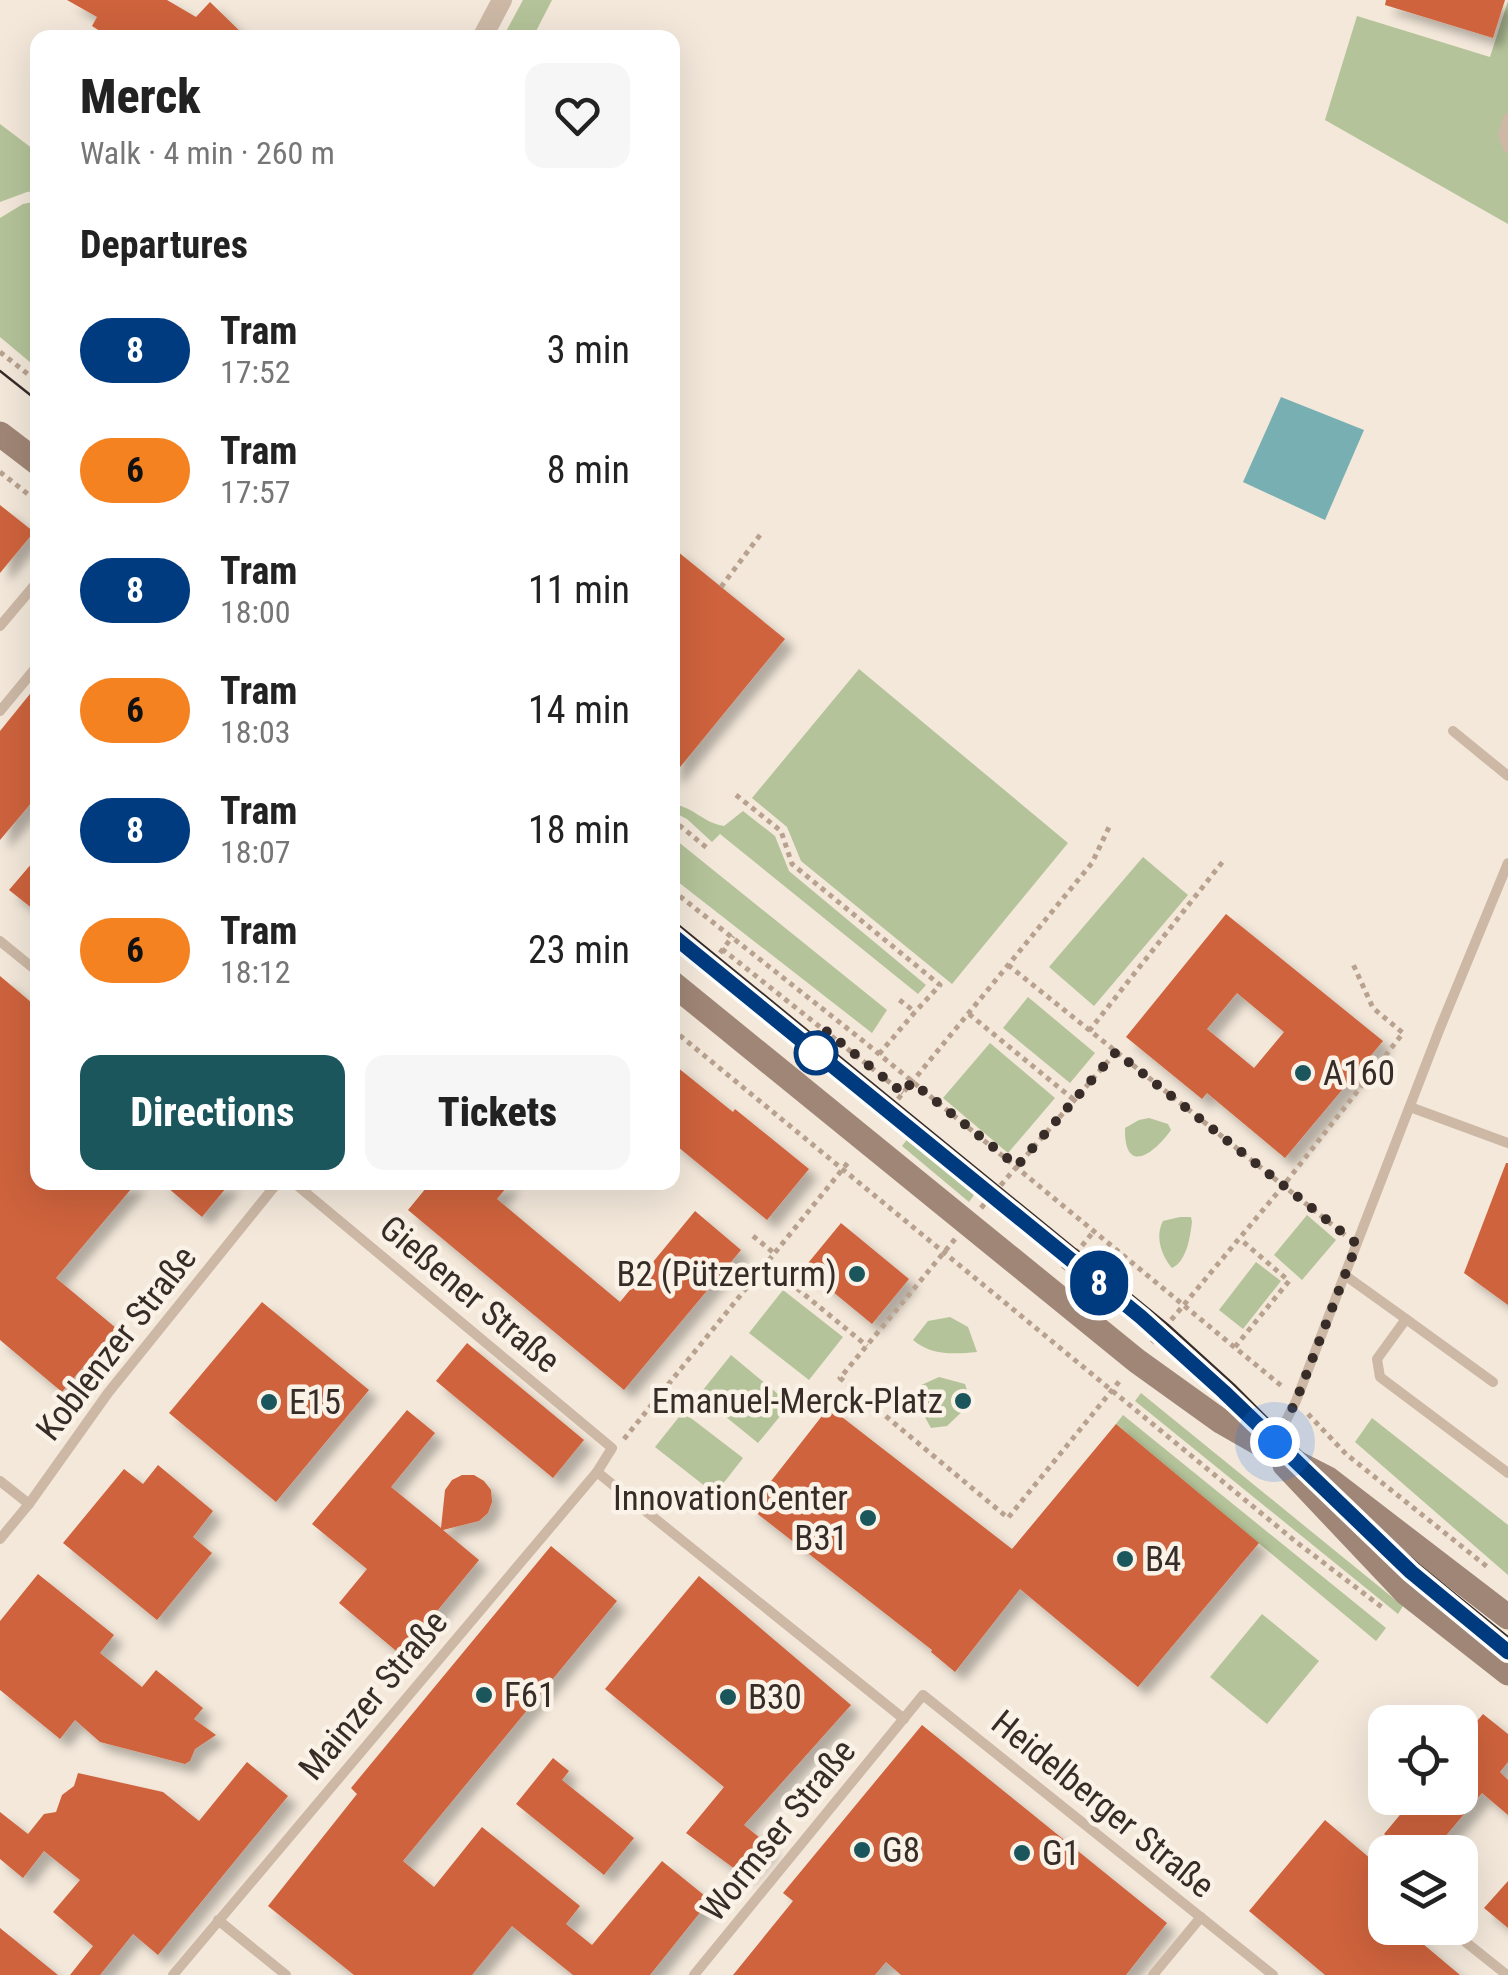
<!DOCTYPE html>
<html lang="en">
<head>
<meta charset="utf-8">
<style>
	:root { --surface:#fff; --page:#f6f6f6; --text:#222; --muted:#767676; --accent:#1a565c }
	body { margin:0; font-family:"Roboto Condensed",sans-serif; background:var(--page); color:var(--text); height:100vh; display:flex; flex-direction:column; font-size:38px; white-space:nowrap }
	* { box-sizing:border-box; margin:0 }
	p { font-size:32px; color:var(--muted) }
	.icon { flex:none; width:55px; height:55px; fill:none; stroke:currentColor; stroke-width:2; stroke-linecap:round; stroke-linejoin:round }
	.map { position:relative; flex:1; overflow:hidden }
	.details { position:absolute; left:30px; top:30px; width:650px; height:1160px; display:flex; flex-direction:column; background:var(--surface); border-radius:20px; box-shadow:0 10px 40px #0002 }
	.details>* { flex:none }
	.badge { padding:0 20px; border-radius:32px; font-size:35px; line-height:65px }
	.fabs { position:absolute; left:1368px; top:1705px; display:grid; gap:20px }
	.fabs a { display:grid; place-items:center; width:110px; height:110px; border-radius:20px; background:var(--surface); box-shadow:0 10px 40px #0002; font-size:50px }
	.you { position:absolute; width:50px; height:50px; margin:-25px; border:8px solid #fff; border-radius:50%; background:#1a73e8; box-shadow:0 0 0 15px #1a73e833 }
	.map>.badge { position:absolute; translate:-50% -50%; box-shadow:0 0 0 5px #fff }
	h2 { padding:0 50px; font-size:38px; line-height:90px }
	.round { display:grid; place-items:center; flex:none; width:105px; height:105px; border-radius:20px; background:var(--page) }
	.headline { display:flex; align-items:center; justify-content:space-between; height:170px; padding:0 50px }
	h1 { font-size:48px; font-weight:800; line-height:75px }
	.action { display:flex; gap:20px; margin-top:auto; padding:20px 50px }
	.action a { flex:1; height:115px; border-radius:20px; background:var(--accent); color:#fff; font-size:40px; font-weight:800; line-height:115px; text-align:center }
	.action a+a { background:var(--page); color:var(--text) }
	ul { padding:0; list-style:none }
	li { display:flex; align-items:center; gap:30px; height:120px; padding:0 50px }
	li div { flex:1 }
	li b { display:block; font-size:38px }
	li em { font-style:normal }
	li .badge { min-width:110px; font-weight:700; text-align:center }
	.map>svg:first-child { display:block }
	.green { fill:#b4c399 }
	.water { fill:#77afb2 }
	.building { fill:#ce633d; fill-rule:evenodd; filter:url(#shadow) }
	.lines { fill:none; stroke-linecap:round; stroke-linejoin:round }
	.path { stroke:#b8a28f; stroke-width:5; stroke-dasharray:5 5; stroke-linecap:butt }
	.lane { stroke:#ccb8a5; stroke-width:10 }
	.street { stroke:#ccb8a5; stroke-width:20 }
	.secondary { stroke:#a08676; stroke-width:25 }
	.tram { stroke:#372c27; stroke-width:2.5 }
	.line-casing { stroke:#fff; stroke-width:22 }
	.line { stroke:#003b80; stroke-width:15 }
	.walk { stroke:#372c27; stroke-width:10; stroke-dasharray:0 18 }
	.stop-dot { fill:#fff; stroke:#003b80; stroke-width:5 }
	.poi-dot { fill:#1a565c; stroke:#fbf2e7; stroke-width:4 }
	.labels { text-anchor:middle; stroke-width:9; stroke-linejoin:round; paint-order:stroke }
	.poi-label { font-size:35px; fill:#372c27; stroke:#fbf2e7; text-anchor:start }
	.street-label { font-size:35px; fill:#372c27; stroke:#fbf2e7 }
</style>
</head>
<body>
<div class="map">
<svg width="1508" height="1975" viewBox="0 0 1508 1975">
	<defs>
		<filter id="shadow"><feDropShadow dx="9" dy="9" stdDeviation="5" flood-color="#0004"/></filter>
	</defs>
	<rect width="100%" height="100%" fill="#f3e8da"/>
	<g class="green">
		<polygon points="523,0 552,0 533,37 503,37"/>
		<polygon points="1508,1 1508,224 1325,120 1357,16 1490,57"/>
		<polygon points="0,124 37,152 38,191 27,192 0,202"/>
		<polygon points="37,201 38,201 37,368 0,337 0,218 23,204"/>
		<polygon points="859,669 1068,843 952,984 801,861 787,827 752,798"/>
		<path d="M675 805C694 807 703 823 724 826L743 811 775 836 789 871 926 985 918 994 720 834 712 842 687 819 673 812Z"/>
		<polygon points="676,840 887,1010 872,1033 673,878 673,844"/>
		<polygon points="1143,857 1188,895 1094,1006 1049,967"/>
		<polygon points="1028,997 1095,1053 1070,1083 1003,1028"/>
		<polygon points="990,1043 1055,1098 1008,1153 943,1098"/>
		<path d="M1149 1118 1168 1124 1171 1130C1154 1154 1124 1176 1125 1128L1139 1120Z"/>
		<polygon points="909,1137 976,1192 969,1202 902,1146"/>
		<polygon points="1307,1215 1336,1240 1302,1280 1274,1255"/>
		<path d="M1180 1217H1191L1192 1222C1190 1237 1187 1261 1172 1268 1161 1255 1155 1236 1163 1221Z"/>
		<polygon points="1256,1262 1281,1281 1243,1329 1219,1310"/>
		<polygon points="783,1290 843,1337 809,1380 749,1333"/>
		<path d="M950 1317 968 1327 977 1352C954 1354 932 1356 913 1340L928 1321Z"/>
		<polygon points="731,1355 790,1404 758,1443 699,1395"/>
		<polygon points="939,1377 965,1384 971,1403 947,1426 931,1428 921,1410 917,1387"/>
		<polygon points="1141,1393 1403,1606 1398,1614 1135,1401"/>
		<polygon points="683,1412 743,1458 715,1494 655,1447"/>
		<polygon points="1123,1415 1386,1628 1376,1641 1116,1424"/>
		<polygon points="1372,1418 1508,1525 1508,1575 1355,1442"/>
		<polygon points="1262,1614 1319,1661 1267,1724 1210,1677"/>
	</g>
	<polygon class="water" points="1281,397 1364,430 1325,520 1243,482"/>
	<g class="building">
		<polygon points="67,0 167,0 196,17 210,2 247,38 111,38 92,26 97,17"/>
		<polygon points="1386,0 1505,0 1493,38 1385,5"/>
		<polygon points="0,505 34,532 0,573"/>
		<polygon points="672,547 785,639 672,777"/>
		<polygon points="38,684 38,795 0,840 0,731"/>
		<polygon points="38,856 38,913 9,890"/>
		<path d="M1226 914 1383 1041 1285 1158 1207 1093 1202 1099 1126 1037ZM1237 993 1284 1032 1254 1068 1207 1029Z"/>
		<polygon points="0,976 38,1008 38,1182 137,1182 56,1278 116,1328 62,1392 0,1340"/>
		<polygon points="672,1063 733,1112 735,1109 809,1169 767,1220 672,1142"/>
		<polygon points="1506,1163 1508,1163 1508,1305 1464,1273"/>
		<polygon points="161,1182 231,1182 202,1217"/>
		<polygon points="431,1182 511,1182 497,1199 620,1302 695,1211 741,1250 624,1390 408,1210"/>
		<polygon points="841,1223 909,1279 872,1324 804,1268"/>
		<polygon points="262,1302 369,1390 276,1502 169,1413"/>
		<polygon points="467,1343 584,1440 553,1478 436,1381"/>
		<polygon points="829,1407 1012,1549 1116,1424 1259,1543 1138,1687 1020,1589 955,1672 931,1652 932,1650 750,1508"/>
		<polygon points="407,1410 435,1433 391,1487 441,1528 445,1490 452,1480 462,1475 474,1475 484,1481 491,1490 492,1502 488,1513 479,1521 443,1530 479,1560 401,1655 339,1603 367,1569 312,1524"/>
		<polygon points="158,1465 213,1511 193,1537 212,1553 157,1620 63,1543 124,1469 143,1484"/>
		<polygon points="551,1546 617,1601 403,1861 434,1887 482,1827 580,1906 566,1924 592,1945 662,1861 710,1900 650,1975 573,1975 512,1926 472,1975 354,1975 268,1906 357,1794 351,1788"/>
		<polygon points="38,1574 114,1635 100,1653 142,1687 156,1670 203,1708 194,1719 216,1735 195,1749 190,1761 185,1764 100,1742 75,1720 60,1739 0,1690 0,1621"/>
		<polygon points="699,1576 851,1705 744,1825 770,1846 743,1875 686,1833 724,1787 605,1689"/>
		<polygon points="1483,1714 1508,1734 1508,1762 1500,1772 1508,1780 1508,1815 1482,1793 1432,1852 1405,1852 1384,1834 1414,1798 1460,1798 1460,1741"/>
		<polygon points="922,1725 1167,1923 1126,1975 901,1975 886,1962 875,1975 733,1975 793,1901 783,1893"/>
		<polygon points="553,1758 569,1771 562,1780 634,1838 604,1875 516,1804"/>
		<polygon points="247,1762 288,1796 158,1955 133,1934 100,1975 70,1975 93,1946 53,1912 80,1880 44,1851 23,1878 0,1859 0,1812 28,1834 44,1814 56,1812 62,1795 74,1786 78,1773 163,1792 199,1821"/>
		<polygon points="1325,1820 1378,1865 1369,1876 1385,1890 1385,1928 1404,1928 1460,1975 1325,1975 1249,1911"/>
		<polygon points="1508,1881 1508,1928 1484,1908"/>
		<polygon points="0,1928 58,1975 0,1975"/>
	</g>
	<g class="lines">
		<g class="path">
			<polyline points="0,352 38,382"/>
			<polyline points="0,472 38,502"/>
			<polyline points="721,587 763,531"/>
			<polyline points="736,795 781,831 792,864 940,985 915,1012"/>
			<polyline points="672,832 679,825 707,848"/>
			<polyline points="672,890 862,1040 1284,1388"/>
			<polyline points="722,949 903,1093"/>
			<polyline points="720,953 733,936"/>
			<polyline points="1008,965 1345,1235"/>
			<polyline points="969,1014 1073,1099"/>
			<polyline points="672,1029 1295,1541 1383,1608"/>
			<polyline points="1089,1031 1224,860"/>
			<polyline points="879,1054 915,1012 897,998"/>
			<polyline points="898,1099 1092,863 1110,825"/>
			<polyline points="981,1208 1116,1052"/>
			<polyline points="753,1236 774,1253"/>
			<polyline points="955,1239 840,1378 1008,1518 1122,1378"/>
			<polyline points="766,1263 867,1346"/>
			<polyline points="1063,1269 1094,1231"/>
			<polyline points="1152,1343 1283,1186 1403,1033 1373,1008 1353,964"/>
			<polyline points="1235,1347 1289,1281 1240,1239"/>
			<polyline points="1308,1414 1346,1454 1490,1569"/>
			<polyline points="624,1439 850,1160"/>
		</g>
		<g class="lane">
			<polyline points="1508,118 1503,135 1508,148"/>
			<polyline points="0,626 38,581"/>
			<polyline points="0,711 38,665"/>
			<polyline points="1453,731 1508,776"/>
			<polyline points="0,941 38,972"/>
			<polyline points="1410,1107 1508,1143"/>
			<polyline points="1346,1276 1406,1319 1377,1359 1380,1377 1508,1473"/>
			<polyline points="1406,1319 1493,1382"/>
			<polyline points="1271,1450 1296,1401 1440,1028 1508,863"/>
			<polyline points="597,1472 904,1719"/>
			<polyline points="0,1481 29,1504"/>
			<polyline points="0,1539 29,1504 108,1393 278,1182"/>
			<polyline points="218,1920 286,1975"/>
			<polyline points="1448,1928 1507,1975"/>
			<polyline points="173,1975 597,1472 612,1448 293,1182"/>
			<polyline points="694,1975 923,1695 1273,1975"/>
			<polyline points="1153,1975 1201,1917"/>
		</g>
		<polyline class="street" points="482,38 502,0"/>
		<g class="secondary">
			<polyline points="0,434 38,463"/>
			<polyline points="672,983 1137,1361 1222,1422 1271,1450 1328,1479 1508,1617"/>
			<polyline points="1285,1465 1406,1593 1508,1673"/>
		</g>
		<g class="tram">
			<polyline points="0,371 38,401"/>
			<polyline points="672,920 1168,1325 1234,1385 1380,1531 1420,1566 1508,1637"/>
		</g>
	</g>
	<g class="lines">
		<defs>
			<polyline id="line" points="672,935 1141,1317 1224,1392 1411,1572 1508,1652"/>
		</defs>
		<use href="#line" class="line-casing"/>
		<use href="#line" class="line"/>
		<polyline class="walk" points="816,1053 820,1026 903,1093 912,1082 1017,1166 1116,1052 1357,1244 1296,1401 1275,1442"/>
	</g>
	<circle class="stop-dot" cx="816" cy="1053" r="20"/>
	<g class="poi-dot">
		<circle cx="1303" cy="1073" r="10"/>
		<circle cx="857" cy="1274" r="10"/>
		<circle cx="963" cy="1401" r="10"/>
		<circle cx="269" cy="1402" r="10"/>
		<circle cx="868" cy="1518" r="10"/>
		<circle cx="1125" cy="1559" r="10"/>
		<circle cx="484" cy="1695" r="10"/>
		<circle cx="728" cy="1697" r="10"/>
		<circle cx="862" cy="1850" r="10"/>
		<circle cx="1022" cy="1853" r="10"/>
	</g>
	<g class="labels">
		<g class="poi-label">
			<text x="1323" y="1085">A160</text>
			<text x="837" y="1286" text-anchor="end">B2 (Pützerturm)</text>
			<text x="943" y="1413" text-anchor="end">Emanuel-Merck-Platz</text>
			<text x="289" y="1414">E15</text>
			<text x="848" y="1510" text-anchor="end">InnovationCenter<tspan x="848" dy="40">B31</tspan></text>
			<text x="1145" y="1571">B4</text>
			<text x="504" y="1707">F61</text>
			<text x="748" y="1709">B30</text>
			<text x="882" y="1862">G8</text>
			<text x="1042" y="1865">G1</text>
		</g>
		<g class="street-label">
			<text transform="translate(470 1294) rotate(40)" y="12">Gießener Straße</text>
			<text transform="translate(116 1343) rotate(-52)" y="12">Koblenzer Straße</text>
			<text transform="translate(373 1695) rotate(-50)" y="12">Mainzer Straße</text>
			<text transform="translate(1103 1804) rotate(39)" y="12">Heidelberger Straße</text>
			<text transform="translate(778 1830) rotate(-51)" y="12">Wormser Straße</text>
		</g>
	</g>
</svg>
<div class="fabs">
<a><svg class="icon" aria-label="locate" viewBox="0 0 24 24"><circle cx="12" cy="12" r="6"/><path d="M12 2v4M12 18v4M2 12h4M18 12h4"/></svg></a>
<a><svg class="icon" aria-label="layers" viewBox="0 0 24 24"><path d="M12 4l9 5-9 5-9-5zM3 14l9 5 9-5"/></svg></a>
</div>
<div class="you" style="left:1275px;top:1442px"></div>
<b class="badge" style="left:1099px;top:1283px;background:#003b80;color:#fff">8</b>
<section class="details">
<div class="headline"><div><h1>Merck</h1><p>Walk · 4 min · 260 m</p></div><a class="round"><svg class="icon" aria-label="heart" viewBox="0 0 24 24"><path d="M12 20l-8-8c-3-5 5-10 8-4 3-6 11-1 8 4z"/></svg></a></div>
<h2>Departures</h2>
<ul>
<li><span class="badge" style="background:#003b80;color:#fff">8</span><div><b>Tram</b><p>17:52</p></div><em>3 min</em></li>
<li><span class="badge" style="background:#f58220;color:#111">6</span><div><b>Tram</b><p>17:57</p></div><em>8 min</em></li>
<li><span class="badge" style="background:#003b80;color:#fff">8</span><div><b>Tram</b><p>18:00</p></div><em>11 min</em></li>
<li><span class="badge" style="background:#f58220;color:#111">6</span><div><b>Tram</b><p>18:03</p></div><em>14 min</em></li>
<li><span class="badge" style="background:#003b80;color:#fff">8</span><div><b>Tram</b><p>18:07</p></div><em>18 min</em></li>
<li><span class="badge" style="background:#f58220;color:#111">6</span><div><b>Tram</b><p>18:12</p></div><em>23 min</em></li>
</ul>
<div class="action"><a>Directions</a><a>Tickets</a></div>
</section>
</div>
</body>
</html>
